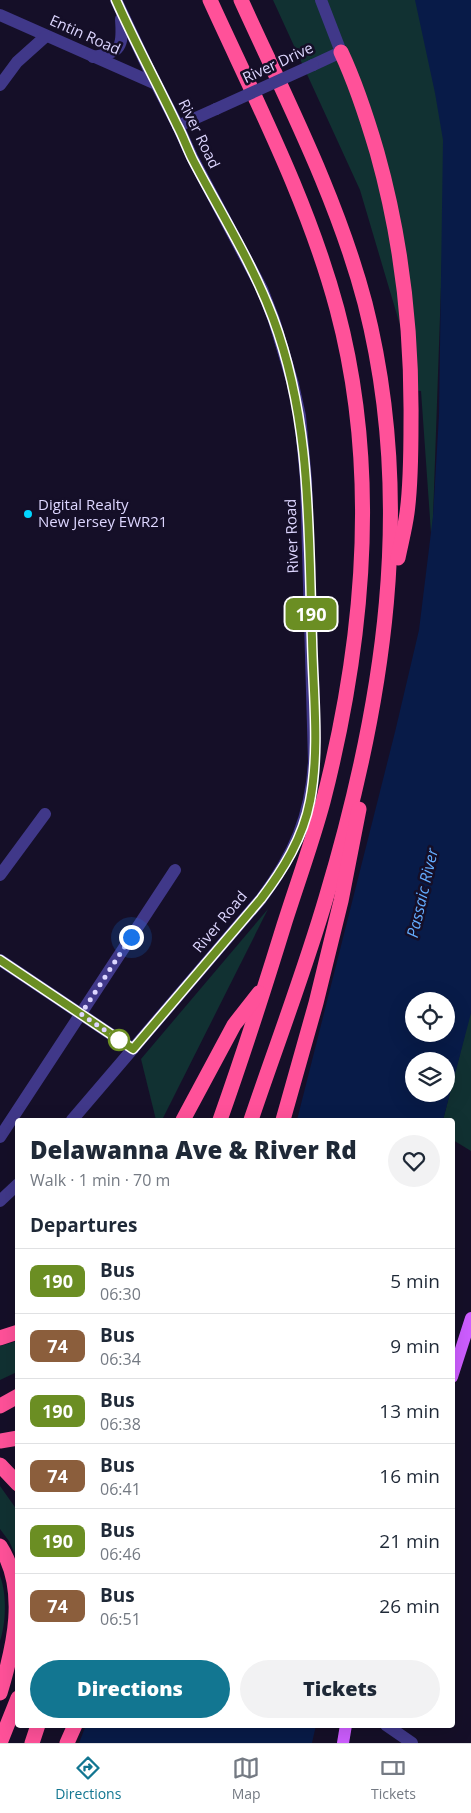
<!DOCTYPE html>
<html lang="en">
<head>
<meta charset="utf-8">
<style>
	:root { --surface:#fff; --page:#f2f2f3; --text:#1f2937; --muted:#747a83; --line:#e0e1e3; --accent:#127691 }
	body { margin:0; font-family:"Open Sans",sans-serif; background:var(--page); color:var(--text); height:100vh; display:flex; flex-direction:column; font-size:19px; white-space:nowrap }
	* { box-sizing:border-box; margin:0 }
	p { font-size:16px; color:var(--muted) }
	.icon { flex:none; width:28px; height:28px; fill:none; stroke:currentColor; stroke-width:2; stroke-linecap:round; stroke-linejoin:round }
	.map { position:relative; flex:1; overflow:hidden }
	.details { position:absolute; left:15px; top:1118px; width:440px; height:610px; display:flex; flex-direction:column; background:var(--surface); border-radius:5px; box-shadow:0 5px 20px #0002 }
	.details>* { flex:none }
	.badge { padding:0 10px; border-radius:8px; font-size:18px; line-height:32px }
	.tools { position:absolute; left:405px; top:992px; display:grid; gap:10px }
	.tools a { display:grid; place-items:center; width:50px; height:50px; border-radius:50%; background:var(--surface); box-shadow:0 5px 20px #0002; font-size:25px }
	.you { position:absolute; width:25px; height:25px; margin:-12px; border:4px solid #fff; border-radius:50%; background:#1a73e8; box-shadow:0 0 0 8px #1a73e833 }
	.map>.badge { position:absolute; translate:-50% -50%; box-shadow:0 0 0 2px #fff }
	h2 { padding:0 15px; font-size:19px; line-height:45px }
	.round { display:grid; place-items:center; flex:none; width:52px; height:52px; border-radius:26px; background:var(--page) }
	.summary { display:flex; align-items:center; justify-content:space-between; height:85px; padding:0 15px }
	h1 { font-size:24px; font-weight:800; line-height:38px }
	.button { display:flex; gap:10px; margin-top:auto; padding:10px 15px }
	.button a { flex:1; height:58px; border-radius:30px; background:var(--accent); color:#fff; font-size:20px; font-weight:800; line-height:58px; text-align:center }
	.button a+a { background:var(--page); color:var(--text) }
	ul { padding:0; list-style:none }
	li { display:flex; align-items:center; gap:15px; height:65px; padding:0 15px; border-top:1px solid var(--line) }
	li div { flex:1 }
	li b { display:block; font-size:19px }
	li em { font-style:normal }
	li .badge { min-width:55px; font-weight:700; text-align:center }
	.dock { display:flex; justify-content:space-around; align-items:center; height:70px; border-top:1px solid var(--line); background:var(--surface); font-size:14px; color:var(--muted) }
	.dock a { display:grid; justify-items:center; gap:2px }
	.dock .selected { color:var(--accent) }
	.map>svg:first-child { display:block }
	.green { fill:#113132 }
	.water { fill:#081b48; fill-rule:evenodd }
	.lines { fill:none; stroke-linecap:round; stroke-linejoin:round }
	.minor { stroke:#403889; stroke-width:12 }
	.major { stroke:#cd5dff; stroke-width:12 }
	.highway { stroke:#ff5199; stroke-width:15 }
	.minor-bridge { stroke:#403889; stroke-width:12 }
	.line-casing { stroke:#fff; stroke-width:11 }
	.line { stroke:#6b8e23; stroke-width:8 }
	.walk { stroke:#ddd6ff; stroke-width:5; stroke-dasharray:0 9 }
	.poi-dot { fill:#02d5ff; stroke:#150f28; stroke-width:2 }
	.stop-dot { fill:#fff; stroke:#6b8e23; stroke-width:2.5 }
	.labels { text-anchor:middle; stroke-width:5; stroke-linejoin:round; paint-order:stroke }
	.street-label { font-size:15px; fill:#ddd6ff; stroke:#150f28 }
	.poi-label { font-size:15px; fill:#ddd6ff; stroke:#150f28; text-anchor:start }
	.water-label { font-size:16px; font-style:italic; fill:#64adff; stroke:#150f28 }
</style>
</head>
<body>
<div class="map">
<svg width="471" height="1743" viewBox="0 0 471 1743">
	<rect width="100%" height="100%" fill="#150f28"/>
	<g class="green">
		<polygon points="273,0 417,0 446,143 432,547 421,391 411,390 405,342 360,190"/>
		<polygon points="268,909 162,1120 156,1120 141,1059"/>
		<polygon points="471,1010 471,1151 453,1140 452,1120 443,1120"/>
		<polygon points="17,1341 17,1372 0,1380 0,1346"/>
		<polygon points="0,1486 17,1510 17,1558 9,1541 0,1529"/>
		<path d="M0 1576C7 1594 6 1623 0 1641Z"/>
	</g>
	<g class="water">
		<path d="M415 0H471V1013L443 1120H297L395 732 419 630 433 516 439 415 443 140 435 93ZM414 1001H446V1034H414ZM414 1061H446V1094H414Z"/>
		<polygon points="86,1725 316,1725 312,1743 79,1743"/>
	</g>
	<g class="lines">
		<g class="minor">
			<polyline points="0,15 156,84"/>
			<path d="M93 57C122 52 123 47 121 19"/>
			<polyline points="313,65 341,52 321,0"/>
			<polyline points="0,85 17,62 46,36"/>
			<polyline points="178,126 216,109"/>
			<polyline points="0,875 45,814"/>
			<polyline points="0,960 133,1049"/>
			<path d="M72 1120 261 899C294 855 311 816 314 761L306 480 300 416 293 384 274 320 262 289 192 157 178 126 149 70 116 0"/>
			<polyline points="0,1137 175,870"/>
			<polyline points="0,1201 18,1184"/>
			<polyline points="386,1725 412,1743"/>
		</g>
		<g class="major">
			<polyline points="452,1377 471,1318"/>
			<polyline points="343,1743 346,1725"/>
		</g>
		<g class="highway">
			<path d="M210 0C256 101 308 201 337 309 380 470 364 642 323 802 312 843 297 884 284 925 264 990 243 1055 220 1120"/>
			<path d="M241 0C286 99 337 197 365 303 416 503 384 704 326 898 304 973 276 1046 251 1120"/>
			<path d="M341 52C356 84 367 118 377 152 402 241 412 330 411 422 411 452 411 484 407 513 405 528 401 543 398 558"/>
			<polyline points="183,1120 234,1025 259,993"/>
			<polyline points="283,1120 316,1003 341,901 359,809"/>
			<polyline points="0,1338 18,1332"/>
			<polyline points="0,1406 18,1396"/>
			<polyline points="0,1441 18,1438"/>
			<polyline points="0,1465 18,1484"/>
			<path d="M0 1546C28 1589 14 1647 0 1693"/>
			<polyline points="0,1743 18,1698"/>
			<polyline points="32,1743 38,1725"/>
			<polyline points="67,1743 75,1725"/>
		</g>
		<polyline class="minor-bridge" points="216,109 313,65"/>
	</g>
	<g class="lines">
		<defs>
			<path id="line" d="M0 960 133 1049 261 899C283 870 303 838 310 801 320 749 313 692 312 639 308 528 312 423 273 318 252 262 220 212 193 160 187 148 183 136 177 125 157 83 135 43 116 0"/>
		</defs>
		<use href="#line" class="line-casing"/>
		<use href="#line" class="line"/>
		<polyline class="walk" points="119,1040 81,1014 131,937"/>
	</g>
	<circle class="poi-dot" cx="28" cy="514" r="5"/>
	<circle class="stop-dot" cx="119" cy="1040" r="10"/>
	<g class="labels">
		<g class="street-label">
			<text transform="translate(85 35) rotate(24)" y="5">Entin Road</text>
			<text transform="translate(278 63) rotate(-25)" y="5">River Drive</text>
			<text transform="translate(199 134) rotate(64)" y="5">River Road</text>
			<text transform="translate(292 536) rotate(-92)" y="5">River Road</text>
			<text transform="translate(220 922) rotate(-50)" y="5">River Road</text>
		</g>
		<g class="poi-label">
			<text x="38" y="510">Digital Realty<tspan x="38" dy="17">New Jersey EWR21</tspan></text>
		</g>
		<g class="water-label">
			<text transform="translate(422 893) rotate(-77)" y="6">Passaic River</text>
		</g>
	</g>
</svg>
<div class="tools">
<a><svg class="icon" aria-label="locate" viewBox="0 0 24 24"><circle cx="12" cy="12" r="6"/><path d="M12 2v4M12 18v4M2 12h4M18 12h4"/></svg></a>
<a><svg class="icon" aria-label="layers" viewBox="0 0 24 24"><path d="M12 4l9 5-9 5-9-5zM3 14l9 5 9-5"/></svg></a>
</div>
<div class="you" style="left:131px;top:937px"></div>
<b class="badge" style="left:311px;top:614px;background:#6b8e23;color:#fff">190</b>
<section class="details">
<div class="summary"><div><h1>Delawanna Ave &amp; River Rd</h1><p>Walk · 1 min · 70 m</p></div><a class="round"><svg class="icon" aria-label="heart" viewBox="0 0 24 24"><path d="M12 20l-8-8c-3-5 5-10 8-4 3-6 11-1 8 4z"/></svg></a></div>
<h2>Departures</h2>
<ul>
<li><span class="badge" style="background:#6b8e23;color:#fff">190</span><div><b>Bus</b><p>06:30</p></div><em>5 min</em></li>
<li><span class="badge" style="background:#8b5e3c;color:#fff">74</span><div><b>Bus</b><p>06:34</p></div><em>9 min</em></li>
<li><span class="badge" style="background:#6b8e23;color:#fff">190</span><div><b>Bus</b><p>06:38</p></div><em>13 min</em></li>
<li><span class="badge" style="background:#8b5e3c;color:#fff">74</span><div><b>Bus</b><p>06:41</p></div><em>16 min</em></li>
<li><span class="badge" style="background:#6b8e23;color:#fff">190</span><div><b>Bus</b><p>06:46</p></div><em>21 min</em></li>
<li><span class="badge" style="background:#8b5e3c;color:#fff">74</span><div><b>Bus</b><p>06:51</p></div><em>26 min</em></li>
</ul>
<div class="button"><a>Directions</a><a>Tickets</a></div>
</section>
</div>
<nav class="dock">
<a class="selected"><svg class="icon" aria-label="directions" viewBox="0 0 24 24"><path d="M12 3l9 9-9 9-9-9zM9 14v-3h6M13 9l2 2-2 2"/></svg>Directions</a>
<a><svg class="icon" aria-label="map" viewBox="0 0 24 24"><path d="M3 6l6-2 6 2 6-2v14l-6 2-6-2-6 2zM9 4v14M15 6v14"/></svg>Map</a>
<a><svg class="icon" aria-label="tickets" viewBox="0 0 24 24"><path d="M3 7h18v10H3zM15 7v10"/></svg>Tickets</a>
</nav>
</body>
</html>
